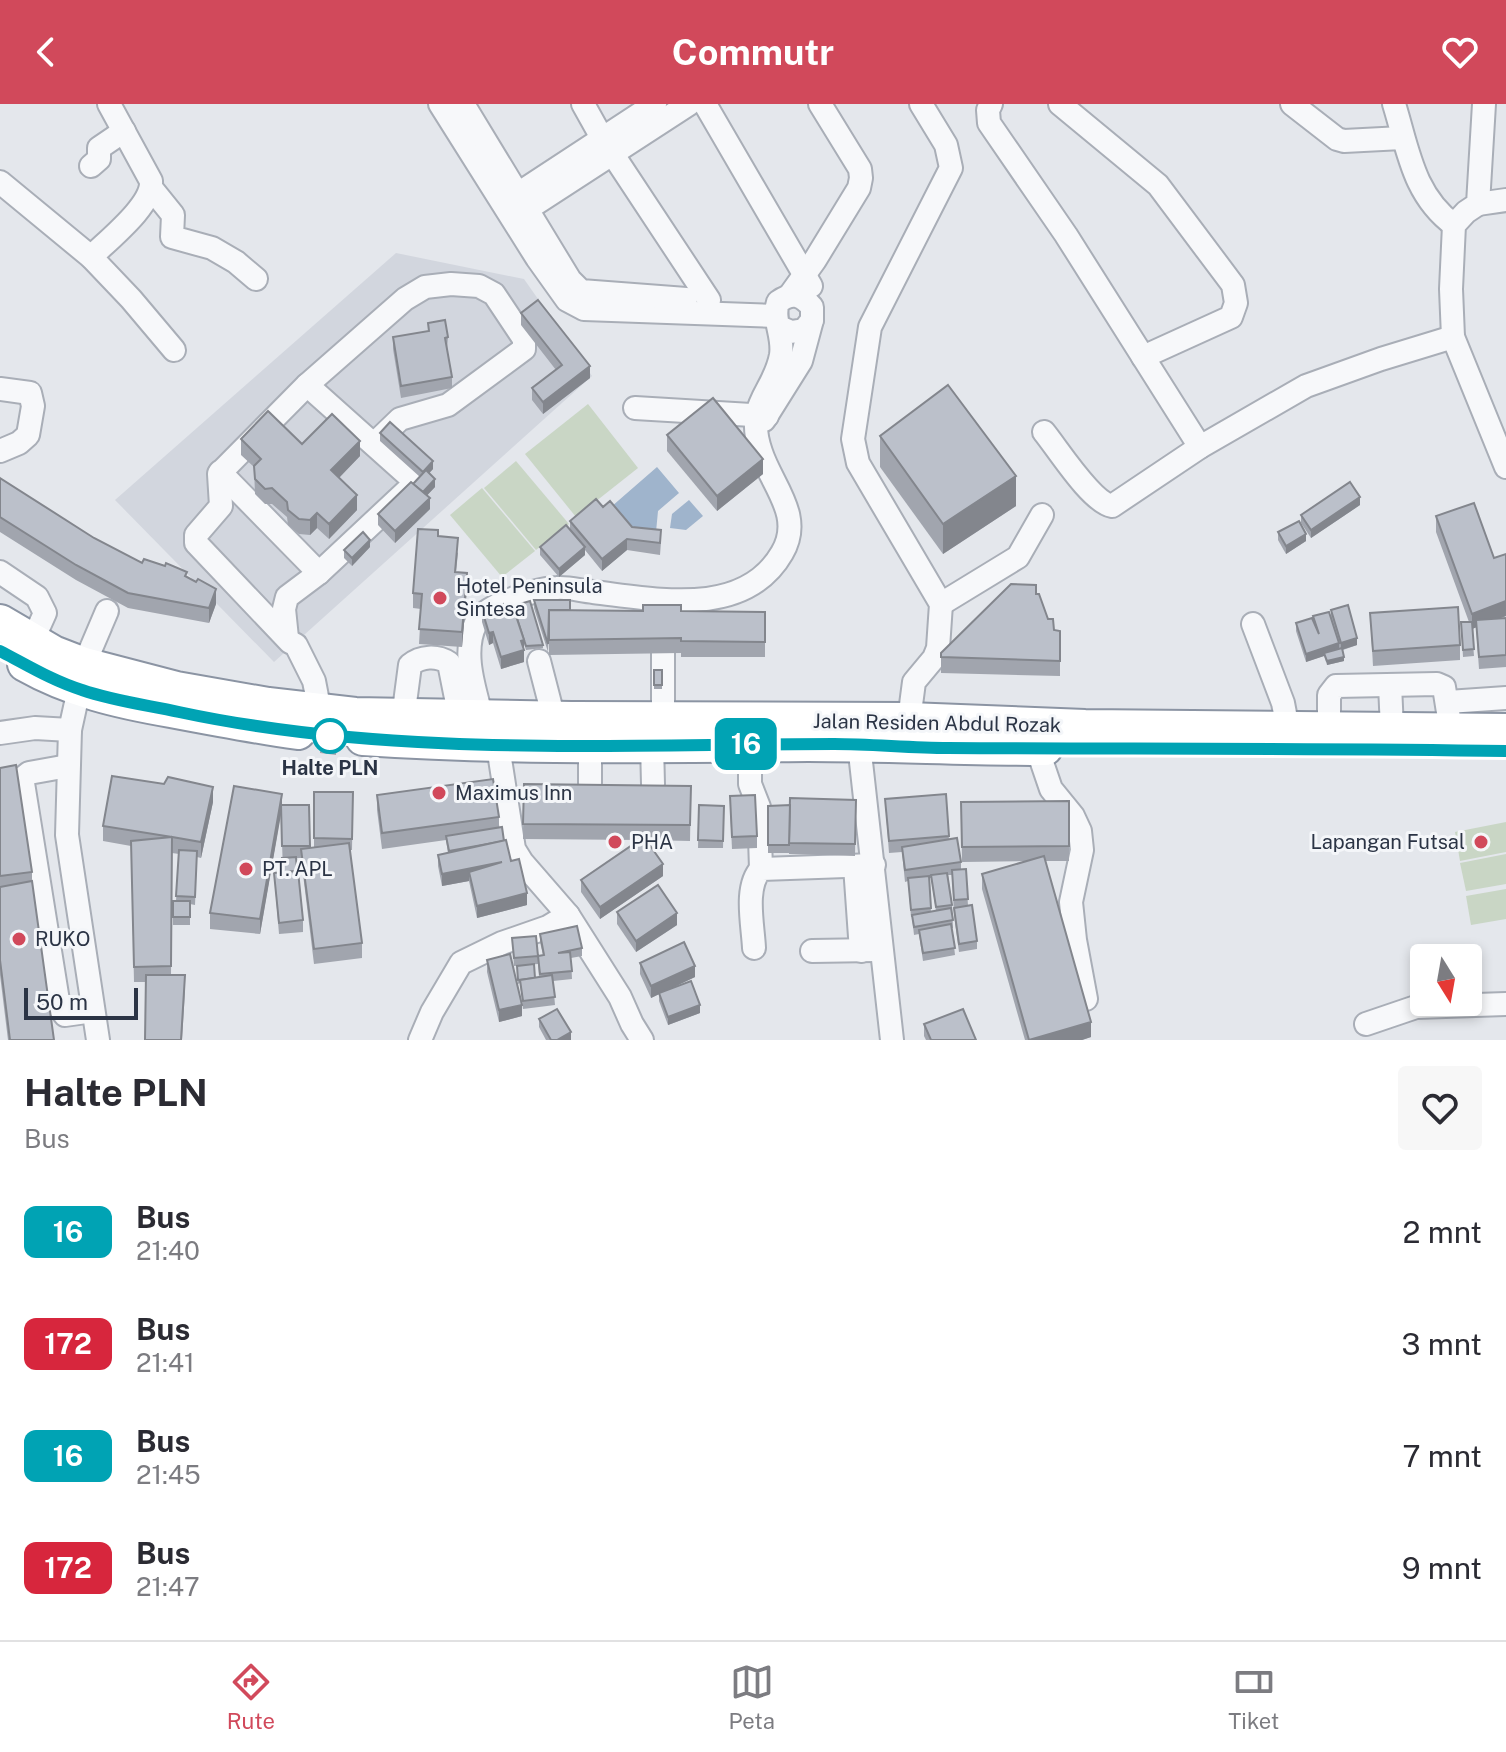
<!DOCTYPE html>
<html lang="id">
<head>
<meta charset="utf-8">
<style>
	:root { --surface:#fff; --page:#f7f7f7; --text:#2b2b33; --muted:#7c7c81; --line:#e1e1e2; --accent:#d1495b }
	body { margin:0; font-family:"Public Sans",sans-serif; background:var(--page); color:var(--text); height:100vh; display:flex; flex-direction:column; font-size:30px; white-space:nowrap }
	* { box-sizing:border-box; margin:0 }
	p { font-size:26px; color:var(--muted) }
	.icon { flex:none; width:44px; height:44px; fill:none; stroke:currentColor; stroke-width:2; stroke-linecap:round; stroke-linejoin:round }
	.map { position:relative; height:936px; overflow:hidden }
	.panel { display:flex; flex-direction:column; background:var(--surface); flex:1 }
	.panel>* { flex:none }
	.badge { padding:0 16px; border-radius:12px; font-size:28px; line-height:52px }
	.needle { width:52px; rotate:169deg }
	.fabs { position:absolute; left:1410px; top:840px; display:grid; gap:16px }
	.fabs a { display:grid; place-items:center; width:72px; height:72px; border-radius:8px; background:var(--surface); box-shadow:0 4px 12px #0003; font-size:40px }
	.scale { position:absolute; left:24px; bottom:20px; width:114px; box-sizing:border-box; padding-left:8px; border:4px solid #2b3445; border-top:0; font-size:22px; line-height:28px; white-space:nowrap; color:#2b3445; -webkit-text-stroke:6px #f4f6f9; paint-order:stroke }
	.map>.badge { position:absolute; translate:-50% -50%; box-shadow:0 0 0 4px #fff }
	.round { display:grid; place-items:center; flex:none; width:84px; height:84px; border-radius:8px; background:var(--page) }
	.overview { display:flex; align-items:center; justify-content:space-between; height:136px; padding:0 24px }
	h1 { font-size:38px; font-weight:700; line-height:60px }
	ul { padding:0; list-style:none }
	li { display:flex; align-items:center; gap:24px; height:112px; padding:0 24px }
	li div { flex:1 }
	li b { display:block; font-size:30px }
	li em { font-style:normal }
	li .badge { min-width:88px; font-weight:700; text-align:center }
	header { display:flex; justify-content:space-between; align-items:center; height:104px; padding:0 24px; background:var(--accent); color:#fff; font-size:36px; font-weight:700 }
	.menu { display:flex; justify-content:space-around; align-items:center; height:112px; border-top:2px solid var(--line); background:var(--surface); font-size:22px; color:var(--muted) }
	.menu a { display:grid; justify-items:center; gap:4px }
	.menu .active { color:var(--accent) }
	.map>svg:first-child { display:block }
	.built { fill:#d2d6de }
	.green { fill:#c9d6c5 }
	.water { fill:#9fb4cc }
	.lines { fill:none; stroke-linecap:round; stroke-linejoin:round }
	.minor-casing { stroke:#a9aeb7; stroke-width:26 }
	.highway-casing { stroke:#8b94a3; stroke-width:38 }
	.minor { stroke:#f7f8fa; stroke-width:22 }
	.highway { stroke:#fff; stroke-width:34 }
	.wall { fill:#a1a5ae; fill-rule:evenodd }
	.shaded-wall { fill:#83868d }
	.building { fill:#bbc0ca; stroke:#83868d; stroke-width:2 }
	.line-casing { stroke:#fff; stroke-width:18 }
	.line { stroke:#00a3b4; stroke-width:12 }
	.poi-dot { fill:#d1495b; stroke:#f4f6f9; stroke-width:3 }
	.stop-dot { fill:#fff; stroke:#00a3b4; stroke-width:4 }
	.labels { text-anchor:middle; stroke-width:6; stroke-linejoin:round; paint-order:stroke }
	.poi-label { font-size:20px; fill:#2b3445; stroke:#f4f6f9; text-anchor:start }
	.street-label { font-size:20px; fill:#2b3445; stroke:#f4f6f9 }
	.stop-label { font-size:20px; font-weight:bold; fill:#2b3445; stroke:#f4f6f9 }
</style>
</head>
<body>
<header><svg class="icon" aria-label="back" viewBox="0 0 24 24"><path d="M15 5l-7 7 7 7"/></svg>Commutr<svg class="icon" aria-label="heart" viewBox="0 0 24 24"><path d="M12 20l-8-8c-3-5 5-10 8-4 3-6 11-1 8 4z"/></svg></header>
<div class="map">
<svg width="1506" height="936" viewBox="0 0 1506 936">
	<rect width="100%" height="100%" fill="#e4e7ec"/>
	<polygon class="built" points="396,149 524,175 592,272 274,558 115,396"/>
	<g class="green">
		<polygon points="588,300 638,364 576,413 525,350"/>
		<polygon points="516,357 569,420 536,446 484,384"/>
		<polygon points="482,384 535,447 502,473 450,411"/>
		<polygon points="1506,718 1506,748 1460,757 1455,728"/>
		<polygon points="1506,750 1506,780 1466,787 1460,759"/>
		<polygon points="1506,785 1506,815 1471,821 1466,792"/>
	</g>
	<g class="water">
		<polygon points="657,363 679,389 658,407 656,428 630,425 611,403"/>
		<polygon points="689,396 703,412 686,426 670,424 672,410"/>
	</g>
	<g class="lines">
		<defs>
			<g id="minor">
				<polyline points="440,0 537,154 567,196 584,205 775,212"/>
				<polyline points="463,0 570,176 581,187 686,195"/>
				<polyline points="583,0 602,34 709,196"/>
				<polyline points="705,0 811,182"/>
				<polyline points="991,0 988,6 989,19 1066,131 1200,343"/>
				<polyline points="1060,0 1158,81 1233,181 1236,199 1231,213 1143,253"/>
				<polyline points="1292,0 1337,35 1344,37 1402,34"/>
				<path d="M1394 0C1408 45 1413 91 1454 121"/>
				<polyline points="1484,0 1478,100 1466,108 1454,121 1451,185 1453,233 1506,363"/>
				<polyline points="91,62 99,55 99,44 124,27"/>
				<polyline points="0,78 91,153 131,195 174,246"/>
				<polyline points="152,85 173,111 172,133 212,144 236,158 256,175"/>
				<polyline points="507,97 655,0"/>
				<polyline points="1478,100 1506,96"/>
				<polyline points="515,113 689,0"/>
				<path d="M91 153C108 136 153 101 151 77L109 0"/>
				<polyline points="790,191 815,156 859,84 861,74 860,65 820,0"/>
				<polyline points="0,285 30,289 33,302 28,331 19,339 0,347"/>
				<polyline points="635,304 767,312"/>
				<polyline points="764,316 801,257 812,216"/>
				<path d="M1044 328C1058 345 1091 398 1112 402L1200 343 1306 282 1381 255 1453 233"/>
				<polyline points="220,368 319,469"/>
				<polyline points="0,468 37,493 45,509 32,538"/>
				<polyline points="941,500 1018,453 1042,411"/>
				<polyline points="1253,520 1283,599 1288,625"/>
				<polyline points="287,534 284,505 287,493 319,469 412,382 410,373 307,281"/>
				<polyline points="663,549 663,616"/>
				<polyline points="539,557 554,615"/>
				<polyline points="84,561 107,507"/>
				<polyline points="1390,581 1392,625"/>
				<polyline points="79,585 70,626 67,731 98,936"/>
				<polyline points="1448,598 1506,594"/>
				<polyline points="320,608 314,577 296,541 290,538 196,439 196,431 221,402 219,370 307,281 405,195 425,183 451,180 479,182 494,190 524,235 524,245 448,301 400,315 374,340"/>
				<path d="M403 614 410 561C421 552 437 551 449 559L460 614"/>
				<path d="M482 614C475 586 461 548 476 519 481 509 494 503 504 498 520 492 540 484 557 484 569 483 581 487 593 488 655 495 744 515 782 449 804 412 772 382 761 348 744 299 774 290 781 251 784 231 772 216 778 198 792 188 801 190 812 203V216L804 226 791 228 779 223"/>
				<polyline points="909,616 914,578 934,554 938,544 941,500 858,359 853,335 870,223 951,64 946,41 921,0"/>
				<polyline points="1329,624 1329,591 1336,582 1437,580 1444,583 1451,627"/>
				<polyline points="0,629 35,624 70,626"/>
				<polyline points="652,640 653,680"/>
				<polyline points="750,640 750,680 759,703 761,765"/>
				<polyline points="859,640 892,936"/>
				<polyline points="498,642 514,745 522,758 568,811 620,893 632,920 642,936"/>
				<polyline points="1037,644 1051,685 1073,712 1080,727 1082,746 1071,798 1075,836 1086,895"/>
				<polyline points="68,662 29,669 24,673 23,679 59,903 65,911 93,907"/>
				<polyline points="590,679 590,640"/>
				<polyline points="855,762 861,847"/>
				<path d="M754 844C753 821 744 783 761 765L874 761"/>
				<polyline points="812,847 875,846"/>
				<polyline points="1366,920 1416,903 1506,900"/>
				<polyline points="420,936 432,908 461,859 502,839 548,823 568,811"/>
			</g>
			<g id="highway">
				<polyline points="0,518 53,549 84,561 176,585 268,601 355,611 571,615 909,616 1085,623 1506,627"/>
				<path d="M25 560C71 586 119 597 171 606 213 614 255 622 298 628"/>
				<path d="M363 634C511 644 659 641 808 640 887 640 966 644 1045 644"/>
			</g>
		</defs>
		<use href="#minor" class="minor-casing"/>
		<use href="#highway" class="highway-casing"/>
		<use href="#minor" class="minor"/>
		<use href="#highway" class="highway"/>
	</g>
	<g class="wall">
		<polygon points="521,209 590,274 543,310 532,296 532,284 556,266 521,221"/>
		<polygon points="428,219 448,233 447,245 452,273 452,284 401,294 393,245 393,233 428,227"/>
		<polygon points="380,329 433,365 429,369 435,383 427,391 430,405 395,439 378,421 378,410 420,373 380,337"/>
		<polygon points="667,331 763,370 717,407 667,347"/>
		<polygon points="880,332 1016,402 943,450 880,363"/>
		<polygon points="241,335 302,340 360,352 339,374 357,406 329,435 317,424 310,431 299,430 288,421 287,413 272,400 265,400 255,390 254,363 241,351"/>
		<polygon points="0,374 94,434 142,459 187,473 196,478 216,500 209,519 128,504 76,476 0,428"/>
		<polygon points="1360,401 1311,434 1301,419 1301,411"/>
		<polygon points="603,403 632,423 661,438 660,451 627,446 602,467 585,446 585,451 559,473 540,451 540,443 570,426 570,417"/>
		<polygon points="1436,412 1494,454 1506,450 1506,512 1501,514 1506,514 1506,563 1479,565 1476,523 1472,525 1474,552 1463,553 1461,518 1469,518 1436,428"/>
		<polygon points="1278,428 1306,437 1286,450 1278,436"/>
		<polygon points="438,432 458,449 456,468 467,484 462,543 419,540 421,505 413,504 413,489"/>
		<polygon points="370,443 352,462 344,454 344,446"/>
		<polygon points="1036,490 1054,526 1060,527 1060,572 941,569 941,553"/>
		<polygon points="534,496 570,506 765,508 765,553 681,553 681,549 549,551 549,525 548,548 534,504"/>
		<polygon points="513,502 543,541 543,544 526,546 524,540 524,558 501,565 493,539 489,541 482,518 482,506 507,512 515,510"/>
		<polygon points="1331,506 1357,541 1343,546 1344,557 1327,561 1324,552 1306,558 1296,527 1296,519 1313,518 1313,512 1331,512"/>
		<polygon points="1370,509 1460,541 1460,556 1373,562"/>
		<rect x="654" y="566" width="8" height="19"/>
		<polygon points="321,638 337,640 336,651 320,649"/>
		<polygon points="0,664 32,768 32,783 54,936 8,936 0,871"/>
		<polygon points="524,680 691,682 690,737 646,736 663,772 600,815 581,788 581,776 640,736 523,735"/>
		<polygon points="314,688 353,688 352,746 350,746 362,839 362,854 314,860 301,754 296,754 303,816 303,828 279,830 274,769 283,768 281,708 260,830 210,825 210,809 282,701 309,701 310,744 314,743"/>
		<path d="M946 690 949 736 961 758V765H966L968 802 977 837V845L959 848 954 811 952 771H948L952 801 953 824H952L955 851 923 857 919 830 914 831 912 813H911L908 777 905 778 902 748 889 749 885 695ZM929 774H931L936 807 931 808Z"/>
		<polygon points="377,691 499,713 499,724 527,801 477,814 469,777 442,782 438,762 438,751 448,749 446,736 382,745 377,706"/>
		<polygon points="856,696 855,752 789,750 789,749 768,749 768,702 790,701"/>
		<polygon points="1069,697 1069,757 1045,757 1091,933 1082,936 1025,936 982,785 982,770 1026,757 962,758 961,698"/>
		<polygon points="213,698 201,754 197,753 195,801 190,800 190,821 173,821 173,797 176,797 179,750 172,749 171,871 185,887 182,936 145,936 146,878 134,878 131,742 103,737 103,722"/>
		<polygon points="699,701 724,702 723,744 698,744"/>
		<polygon points="730,703 757,732 757,744 732,745"/>
		<polygon points="617,808 677,821 636,848 617,820"/>
		<polygon points="540,830 582,844 582,852 571,854 572,875 553,877 555,901 523,905 520,879 518,880 517,862 535,874 539,873 538,860 514,862 512,834 538,852 543,851 540,838"/>
		<polygon points="487,856 522,912 499,918 487,868"/>
		<polygon points="640,859 695,873 672,884 700,909 668,921 659,897 659,890 651,894 640,870"/>
		<polygon points="539,915 571,936 546,936 539,923"/>
		<polygon points="924,920 976,936 926,936 924,932"/>
	</g>
	<g class="shaded-wall">
		<polygon points="590,262 590,274 543,310 543,298"/>
		<polygon points="360,337 360,352 331,382 331,366"/>
		<polygon points="763,355 763,370 717,407 717,392"/>
		<polygon points="433,357 433,365 423,376 423,368"/>
		<polygon points="1016,372 1016,402 943,450 943,420"/>
		<polygon points="435,375 435,383 420,399 420,391"/>
		<polygon points="357,391 357,406 329,435 329,420"/>
		<polygon points="1360,393 1360,401 1311,434 1311,426"/>
		<polygon points="430,394 430,405 395,439 395,427"/>
		<polygon points="317,409 317,424 310,431 310,416"/>
		<polygon points="1306,430 1306,437 1286,450 1286,442"/>
		<polygon points="627,435 627,446 602,467 602,455"/>
		<polygon points="370,436 370,443 352,462 352,454"/>
		<polygon points="585,443 585,451 559,473 559,465"/>
		<polygon points="467,469 467,484 462,543 462,528"/>
		<polygon points="216,485 216,500 209,519 209,504"/>
		<polygon points="1506,497 1506,512 1472,525 1472,510"/>
		<polygon points="493,528 493,539 489,541 489,529"/>
		<polygon points="1357,534 1357,541 1341,546 1341,539"/>
		<polygon points="524,536 524,558 501,565 501,553"/>
		<polygon points="1339,539 1339,547 1324,549 1324,552 1306,558 1306,550"/>
		<polygon points="1344,553 1344,557 1327,561 1327,557"/>
		<polygon points="213,683 213,698 201,754 201,738"/>
		<polygon points="282,690 282,705 260,830 260,815"/>
		<polygon points="502,758 469,768 469,777 442,782 442,770"/>
		<polygon points="663,760 663,772 600,815 600,803"/>
		<polygon points="527,789 527,801 477,814 477,802"/>
		<polygon points="677,809 677,821 636,848 636,837"/>
		<polygon points="695,862 695,873 651,894 651,882"/>
		<polygon points="522,901 522,912 499,918 499,906"/>
		<polygon points="700,901 700,909 668,921 668,913"/>
		<polygon points="1091,918 1091,933 1082,936 1029,936"/>
		<polygon points="571,928 571,936 557,936"/>
	</g>
	<g class="building">
		<polygon points="538,196 590,262 543,298 532,284 562,261 521,209"/>
		<polygon points="445,216 448,233 445,234 452,273 401,282 393,233 429,227 428,219"/>
		<polygon points="948,281 1016,372 943,420 880,332"/>
		<polygon points="713,294 763,355 717,392 667,331"/>
		<polygon points="268,307 302,340 332,310 360,337 331,366 357,391 329,420 317,409 310,416 299,415 288,406 287,398 272,384 265,385 255,375 254,362 261,355 241,335"/>
		<polygon points="390,318 433,357 423,368 380,329"/>
		<polygon points="426,366 435,375 423,388 413,380"/>
		<polygon points="0,374 94,434 142,459 144,455 165,462 166,459 187,468 185,472 196,478 198,475 216,485 209,504 128,489 76,461 0,413"/>
		<polygon points="411,378 430,394 395,427 378,410"/>
		<polygon points="1350,378 1360,393 1311,426 1301,411"/>
		<polygon points="596,395 603,403 610,397 632,423 661,426 660,439 627,435 602,455 570,417"/>
		<polygon points="1474,399 1494,454 1506,450 1506,497 1472,510 1436,412"/>
		<polygon points="1299,417 1306,430 1286,442 1278,428"/>
		<polygon points="566,421 585,443 559,465 540,443"/>
		<polygon points="418,425 438,426 438,432 458,434 455,468 467,469 462,528 419,525 422,490 413,489"/>
		<polygon points="363,428 370,436 352,454 344,446"/>
		<polygon points="1011,480 1036,481 1036,490 1039,490 1048,515 1053,515 1054,526 1060,527 1060,557 941,553 941,549"/>
		<polygon points="534,496 570,496 570,506 549,506 548,540"/>
		<polygon points="530,497 543,541 526,542 513,502"/>
		<polygon points="503,500 507,512 515,509 524,536 521,537 524,546 501,553 493,528 489,529 482,506"/>
		<polygon points="643,501 681,501 681,507 765,508 765,538 681,537 681,534 549,536 549,506 643,507"/>
		<polygon points="1348,501 1357,534 1341,539 1331,506"/>
		<polygon points="1458,503 1460,541 1373,547 1370,509"/>
		<polygon points="1329,508 1339,539 1306,550 1296,519 1312,514 1319,530 1313,512"/>
		<polygon points="1506,514 1506,551 1479,553 1476,516"/>
		<polygon points="1461,518 1472,518 1474,545 1463,546"/>
		<polygon points="1342,544 1344,553 1327,557 1324,549"/>
		<rect x="654" y="566" width="8" height="15"/>
		<polygon points="321,638 337,640 336,647 320,645"/>
		<polygon points="16,661 32,768 0,772 0,664"/>
		<polygon points="112,672 164,680 168,673 213,683 201,738 172,733 171,862 134,863 131,737 172,733 103,722"/>
		<polygon points="493,675 499,713 382,729 377,691"/>
		<polygon points="524,680 691,682 690,721 523,720"/>
		<polygon points="234,682 282,690 260,815 210,809"/>
		<polygon points="314,688 353,688 352,735 314,734"/>
		<polygon points="946,690 949,732 889,737 885,695"/>
		<polygon points="755,691 757,732 732,733 730,692"/>
		<polygon points="790,694 856,696 855,740 789,739"/>
		<polygon points="1069,697 1069,742 962,743 961,698"/>
		<polygon points="281,701 309,701 310,742 282,742"/>
		<polygon points="699,701 724,702 723,737 698,736"/>
		<polygon points="790,701 789,741 768,741 768,702"/>
		<polygon points="502,723 504,737 449,747 446,732"/>
		<polygon points="644,733 663,760 600,803 581,776"/>
		<polygon points="957,734 961,758 905,766 902,743"/>
		<polygon points="506,736 511,757 519,755 527,789 477,802 469,768 502,758 442,770 438,751"/>
		<polygon points="349,739 362,839 314,845 301,745"/>
		<polygon points="179,746 197,747 195,793 176,792"/>
		<polygon points="1044,752 1091,918 1029,936 982,770"/>
		<polygon points="296,753 297,767 283,768 282,754"/>
		<polygon points="966,765 968,795 954,796 952,766"/>
		<polygon points="298,767 303,816 279,819 274,769"/>
		<polygon points="947,769 952,801 936,803 931,771"/>
		<polygon points="929,772 931,804 911,806 908,774"/>
		<polygon points="32,777 54,936 10,936 0,856 0,783"/>
		<polygon points="658,781 677,809 636,837 617,808"/>
		<rect x="173" y="797" width="17" height="16"/>
		<polygon points="972,801 977,837 959,840 954,804"/>
		<polygon points="951,804 953,816 914,823 912,811"/>
		<polygon points="951,820 955,844 923,849 919,826"/>
		<polygon points="577,822 582,844 558,849 570,848 572,867 540,870 538,852 514,854 512,834 536,832 538,852 544,851 540,830"/>
		<polygon points="684,838 695,862 651,882 640,859"/>
		<polygon points="510,850 522,901 499,906 487,856"/>
		<polygon points="534,860 535,874 518,876 517,862"/>
		<polygon points="146,871 185,871 181,936 145,936"/>
		<polygon points="552,871 555,893 523,897 520,876"/>
		<polygon points="691,877 700,901 668,913 659,889"/>
		<polygon points="557,905 571,928 557,936 551,936 539,915"/>
		<polygon points="963,905 976,936 931,936 924,920"/>
	</g>
	<g class="lines">
		<defs>
			<path id="line" d="M0 547C27 561 53 577 82 586 114 597 147 601 179 608 394 654 616 640 834 640 872 640 910 644 948 644 1134 645 1320 644 1506 647"/>
		</defs>
		<use href="#line" class="line-casing"/>
		<use href="#line" class="line"/>
	</g>
	<g class="poi-dot">
		<circle cx="440" cy="494" r="8"/>
		<circle cx="439" cy="689" r="8"/>
		<circle cx="615" cy="738" r="8"/>
		<circle cx="1481" cy="738" r="8"/>
		<circle cx="246" cy="765" r="8"/>
		<circle cx="19" cy="835" r="8"/>
	</g>
	<circle class="stop-dot" cx="330" cy="632" r="16"/>
	<g class="labels">
		<g class="poi-label">
			<text x="456" y="489">Hotel Peninsula<tspan x="456" dy="23">Sintesa</tspan></text>
			<text x="455" y="696">Maximus Inn</text>
			<text x="631" y="745">PHA</text>
			<text x="1465" y="745" text-anchor="end">Lapangan Futsal</text>
			<text x="262" y="772">PT. APL</text>
			<text x="35" y="842">RUKO</text>
		</g>
		<g class="street-label">
			<text transform="translate(937 619) rotate(1)" y="7">Jalan Residen Abdul Rozak</text>
		</g>
		<g class="stop-label">
			<text x="330" y="671">Halte PLN</text>
		</g>
	</g>
</svg>
<div class="fabs">
<a><svg class="needle" viewBox="-14 -14 28 28"><path d="M0-13l5 13h-10z" fill="#e53935"/><path d="M0 13l5-13h-10z" fill="#7c7c81"/></svg></a>
</div>
<div class="scale">50 m</div>
<b class="badge" style="left:746px;top:640px;background:#00a3b4;color:#fff">16</b>
</div>
<section class="panel">
<div class="overview"><div><h1>Halte PLN</h1><p>Bus</p></div><a class="round"><svg class="icon" aria-label="heart" viewBox="0 0 24 24"><path d="M12 20l-8-8c-3-5 5-10 8-4 3-6 11-1 8 4z"/></svg></a></div>
<ul>
<li><span class="badge" style="background:#00a3b4;color:#fff">16</span><div><b>Bus</b><p>21:40</p></div><em>2 mnt</em></li>
<li><span class="badge" style="background:#d7263d;color:#fff">172</span><div><b>Bus</b><p>21:41</p></div><em>3 mnt</em></li>
<li><span class="badge" style="background:#00a3b4;color:#fff">16</span><div><b>Bus</b><p>21:45</p></div><em>7 mnt</em></li>
<li><span class="badge" style="background:#d7263d;color:#fff">172</span><div><b>Bus</b><p>21:47</p></div><em>9 mnt</em></li>
</ul>
</section>
<nav class="menu">
<a class="active"><svg class="icon" aria-label="directions" viewBox="0 0 24 24"><path d="M12 3l9 9-9 9-9-9zM9 14v-3h6M13 9l2 2-2 2"/></svg>Rute</a>
<a><svg class="icon" aria-label="map" viewBox="0 0 24 24"><path d="M3 6l6-2 6 2 6-2v14l-6 2-6-2-6 2zM9 4v14M15 6v14"/></svg>Peta</a>
<a><svg class="icon" aria-label="tickets" viewBox="0 0 24 24"><path d="M3 7h18v10H3zM15 7v10"/></svg>Tiket</a>
</nav>
</body>
</html>
